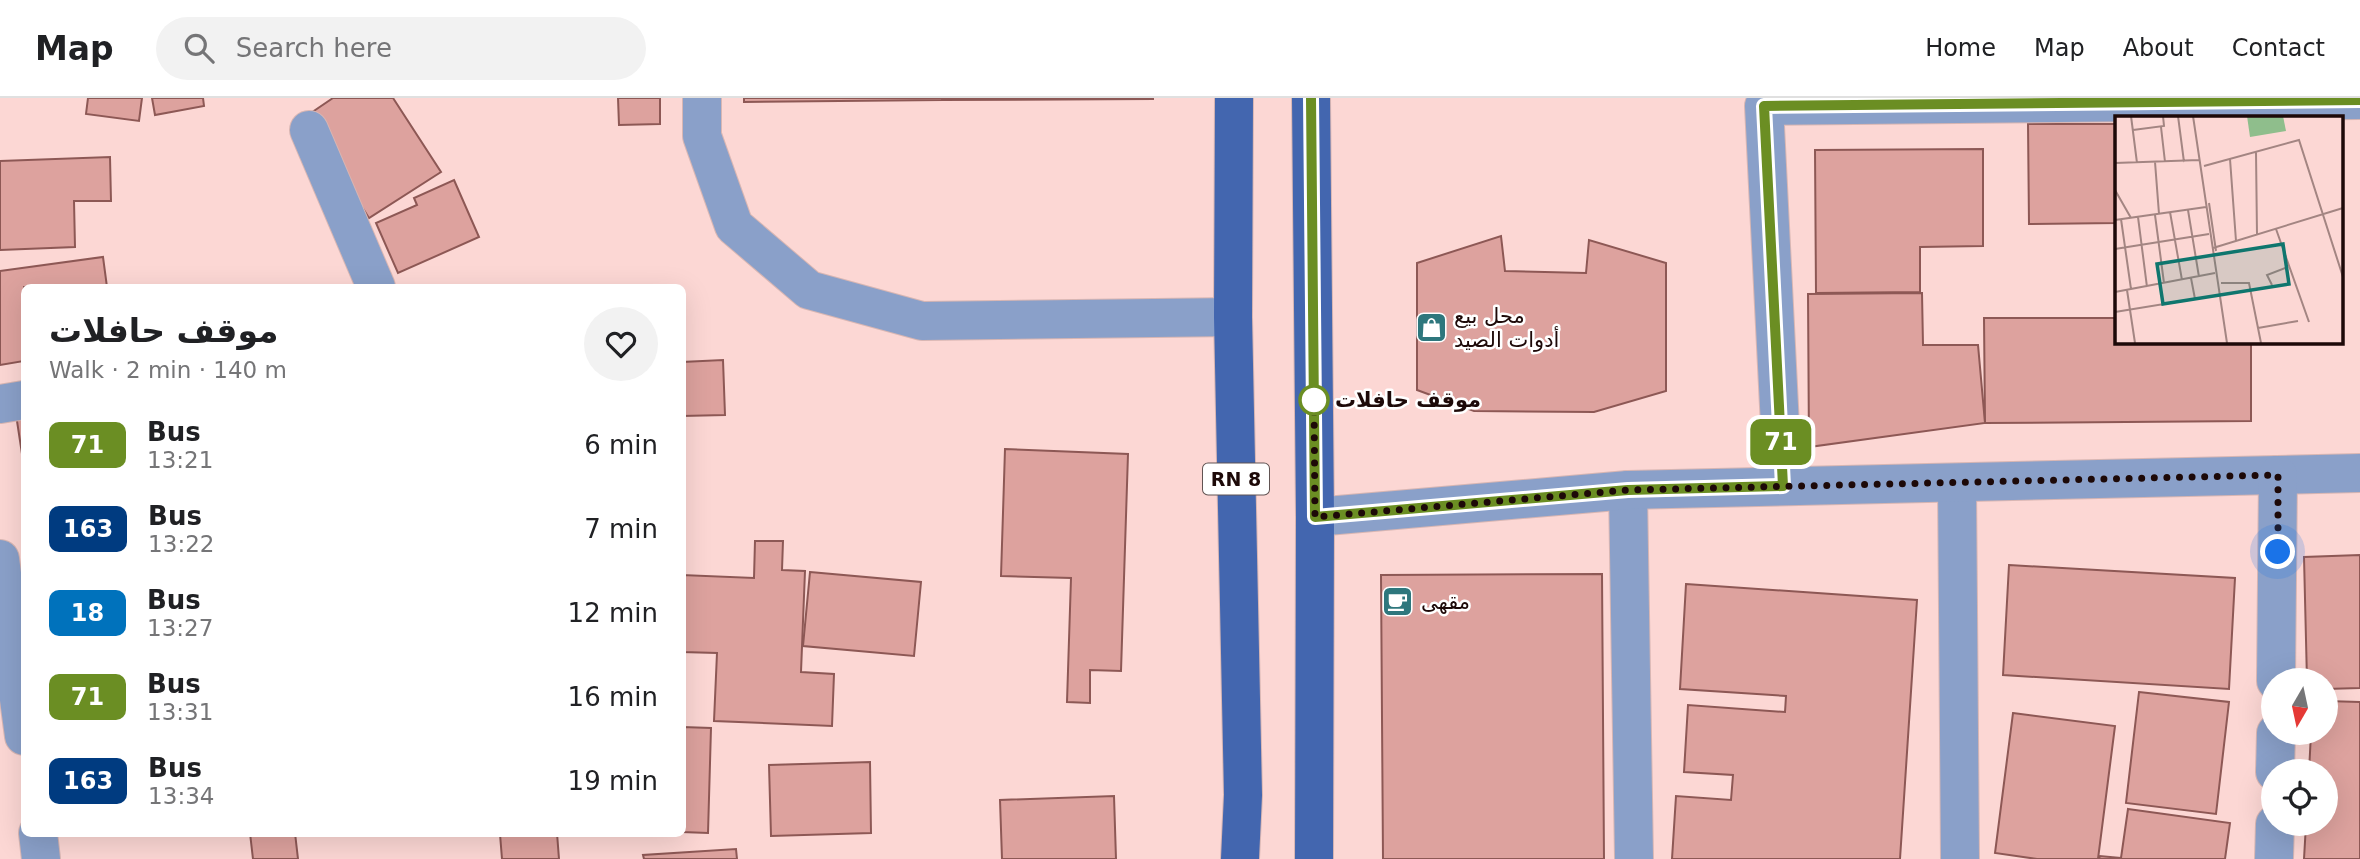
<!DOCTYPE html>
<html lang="en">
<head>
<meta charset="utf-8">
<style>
	:root { --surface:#fff; --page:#f2f2f2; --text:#202124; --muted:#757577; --line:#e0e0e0 }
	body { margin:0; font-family:"DejaVu Sans",Cairo,sans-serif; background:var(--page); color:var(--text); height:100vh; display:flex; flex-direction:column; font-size:26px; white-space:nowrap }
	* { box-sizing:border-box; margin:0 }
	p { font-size:23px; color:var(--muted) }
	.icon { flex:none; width:38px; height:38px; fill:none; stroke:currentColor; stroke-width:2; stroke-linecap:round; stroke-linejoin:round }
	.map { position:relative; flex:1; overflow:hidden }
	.panel { position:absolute; left:21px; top:186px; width:665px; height:553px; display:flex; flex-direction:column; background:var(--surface); border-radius:10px; box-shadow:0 7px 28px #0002 }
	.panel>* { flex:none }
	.badge { padding:0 14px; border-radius:10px; font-size:24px; line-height:46px }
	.needle { width:46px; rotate:189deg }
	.controls { position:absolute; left:2261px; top:570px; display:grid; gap:14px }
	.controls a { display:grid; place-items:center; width:77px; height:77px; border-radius:50%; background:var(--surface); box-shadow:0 7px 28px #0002; font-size:35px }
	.you { position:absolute; width:35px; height:35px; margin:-18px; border:5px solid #fff; border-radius:50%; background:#1a73e8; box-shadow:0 0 0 10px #1a73e833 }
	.map>.badge { position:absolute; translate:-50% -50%; box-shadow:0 0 0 4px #fff }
	.round { display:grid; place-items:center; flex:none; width:74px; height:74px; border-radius:37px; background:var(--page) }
	.headline { display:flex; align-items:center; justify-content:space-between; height:119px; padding:0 28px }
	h1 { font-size:33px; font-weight:600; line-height:52px }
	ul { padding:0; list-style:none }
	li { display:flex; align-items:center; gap:21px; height:84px; padding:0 28px }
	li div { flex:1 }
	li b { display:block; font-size:26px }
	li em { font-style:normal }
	li .badge { min-width:77px; font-weight:700; text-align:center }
	header { display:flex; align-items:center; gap:42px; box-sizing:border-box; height:98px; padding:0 35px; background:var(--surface); border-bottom:2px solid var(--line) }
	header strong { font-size:33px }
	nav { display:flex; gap:38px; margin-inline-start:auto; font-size:24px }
	.search { width:490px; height:63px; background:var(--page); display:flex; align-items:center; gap:18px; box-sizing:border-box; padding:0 24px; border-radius:38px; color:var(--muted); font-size:26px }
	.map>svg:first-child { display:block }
	.building { fill:#dda29e; stroke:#8d5855; stroke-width:2 }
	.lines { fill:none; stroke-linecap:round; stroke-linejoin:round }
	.street-casing { stroke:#d8b6b3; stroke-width:40 }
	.primary-casing { stroke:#d8b6b3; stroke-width:40 }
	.street { stroke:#8aa0c9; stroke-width:38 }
	.primary { stroke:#4366af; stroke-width:38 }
	.line-casing { stroke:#fff; stroke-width:16 }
	.line { stroke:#6b8e23; stroke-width:10 }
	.walk { stroke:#1d0908; stroke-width:7; stroke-dasharray:0 12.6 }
	.stop-dot { fill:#fff; stroke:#6b8e23; stroke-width:3.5 }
	.labels { text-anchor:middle; stroke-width:5; stroke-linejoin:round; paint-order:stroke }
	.shield { fill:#fff; stroke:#615352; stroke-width:2 }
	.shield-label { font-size:19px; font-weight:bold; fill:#1d0908 }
	.poi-label { font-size:21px; fill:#1d0908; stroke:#fff; text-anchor:start }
	.stop-label { font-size:21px; font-weight:bold; fill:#1d0908; stroke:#fff; text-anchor:start }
	.inset-road { fill:none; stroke:#a38582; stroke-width:2 }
	.view { fill:#0f766e; fill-opacity:0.15; stroke:#0f766e; stroke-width:3.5 }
	.inset-edge { fill:none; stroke:#1d0908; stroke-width:3.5 }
</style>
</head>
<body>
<header>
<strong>Map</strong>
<div class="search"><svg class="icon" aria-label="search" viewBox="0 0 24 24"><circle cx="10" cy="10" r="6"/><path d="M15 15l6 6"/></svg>Search here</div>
<nav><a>Home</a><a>Map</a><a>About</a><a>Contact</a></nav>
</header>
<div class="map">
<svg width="2360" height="761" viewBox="0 0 2360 761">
	<rect width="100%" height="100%" fill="#fcd7d4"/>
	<g class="building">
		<polygon points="88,0 142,0 139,23 86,16"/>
		<polygon points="152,0 203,0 204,8 155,17"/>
		<polygon points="333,0 393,0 441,74 369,120 305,19"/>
		<polygon points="618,0 660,0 660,26 619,27"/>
		<polygon points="744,0 942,0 942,2 744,4"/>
		<polygon points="942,0 1153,0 1153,1 942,2"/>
		<polygon points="2028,26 2117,26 2117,125 2029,126"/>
		<polygon points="1983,51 1983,148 1920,149 1920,194 1816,195 1815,52"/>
		<polygon points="110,59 111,103 74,103 75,149 0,152 0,63"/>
		<polygon points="454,82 479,139 398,175 376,125 417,107 414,100"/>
		<polygon points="1501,138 1505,173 1586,175 1589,142 1666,165 1666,293 1594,314 1474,313 1417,292 1417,165"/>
		<polygon points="103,159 107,189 24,189 24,263 0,267 0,173"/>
		<polygon points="1922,195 1923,247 1978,247 1985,325 1809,349 1808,196"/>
		<polygon points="1984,220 2117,220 2117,243 2251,243 2251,323 1985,325"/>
		<polygon points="723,262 725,317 682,318 682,264"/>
		<polygon points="24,309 24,369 15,310"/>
		<polygon points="1005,351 1128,356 1121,573 1090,572 1090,605 1067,604 1071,480 1001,478"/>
		<polygon points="755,443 783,443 782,472 805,473 801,574 834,576 832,628 714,623 717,555 682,554 682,477 754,480"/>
		<polygon points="2360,457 2360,590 2326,591 2326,583 2307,583 2304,459"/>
		<polygon points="2009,467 2235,480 2229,591 2003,577"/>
		<polygon points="810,474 921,484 914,558 803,548"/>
		<polygon points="1602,476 1604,761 1383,761 1381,477"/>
		<polygon points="1686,486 1917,502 1900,761 1672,761 1676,698 1731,702 1733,677 1684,674 1688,607 1785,614 1786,598 1680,591"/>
		<polygon points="2139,594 2229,604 2216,716 2126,705"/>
		<polygon points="2326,603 2360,604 2360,761 2304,761 2306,726 2326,726 2326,674 2309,674 2311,635 2326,635"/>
		<polygon points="2013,615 2115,628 2098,761 2037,761 1995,755"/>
		<polygon points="682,629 711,630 708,735 682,734"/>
		<polygon points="870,664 871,735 771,738 769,667"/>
		<polygon points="1114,698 1116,761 1002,761 1000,702"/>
		<polygon points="2128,711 2230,725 2225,761 2099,761 2100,758 2121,760"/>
		<polygon points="250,735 295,735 298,761 253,761"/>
		<polygon points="557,735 559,761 502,761 500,736"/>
		<polygon points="736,751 737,761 644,761 643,757"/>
	</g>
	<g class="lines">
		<defs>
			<g id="street">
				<polyline points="702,0 702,38 734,128 809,192 922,223 1233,219"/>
				<polyline points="309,32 376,189"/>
				<polyline points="0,306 24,302"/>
				<polyline points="1957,385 1960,761"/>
				<polyline points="1783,388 1764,8 2360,2"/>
				<polyline points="1628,392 1634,761"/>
				<polyline points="1315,419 1628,392 2360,375"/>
				<polyline points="0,461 24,638"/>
				<polyline points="2276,583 2278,377"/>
				<polyline points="2275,674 2276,635"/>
				<polyline points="38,735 41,761"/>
				<polyline points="2274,761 2275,726"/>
			</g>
			<g id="primary">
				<polyline points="1234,0 1233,219 1243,697 1240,761"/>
				<polyline points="1311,0 1315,419 1314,761"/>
			</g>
		</defs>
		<use href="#street" class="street-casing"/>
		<use href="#primary" class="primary-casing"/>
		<use href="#street" class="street"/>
		<use href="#primary" class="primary"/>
	</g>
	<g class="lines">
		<defs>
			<polyline id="line" points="1311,0 1315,419 1628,392 1783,388 1764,8 2360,2"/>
		</defs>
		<use href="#line" class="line-casing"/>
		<use href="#line" class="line"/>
		<polyline class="walk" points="1314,302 1315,419 1628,392 2278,377 2278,454"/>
	</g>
	<defs>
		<symbol id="shop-square" viewBox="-11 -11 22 22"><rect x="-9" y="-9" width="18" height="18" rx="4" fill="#2e777d" stroke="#fff"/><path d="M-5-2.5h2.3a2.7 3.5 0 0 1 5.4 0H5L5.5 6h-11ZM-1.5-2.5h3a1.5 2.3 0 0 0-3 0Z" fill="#fff"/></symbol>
		<symbol id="cafe-square" viewBox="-11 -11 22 22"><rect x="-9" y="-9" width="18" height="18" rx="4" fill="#2e777d" stroke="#fff"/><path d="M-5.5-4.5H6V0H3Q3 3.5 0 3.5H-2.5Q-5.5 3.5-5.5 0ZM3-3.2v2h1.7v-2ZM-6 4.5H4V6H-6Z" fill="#fff"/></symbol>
	</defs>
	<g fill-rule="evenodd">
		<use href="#shop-square" x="1414" y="212" width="35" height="35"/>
		<use href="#cafe-square" x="1380" y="486" width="35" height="35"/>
	</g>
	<circle class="stop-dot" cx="1314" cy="302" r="14"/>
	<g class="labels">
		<rect class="shield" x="1203" y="365.5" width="66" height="31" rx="5"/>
		<g class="shield-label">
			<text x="1236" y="388">RN 8</text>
		</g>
		<g class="poi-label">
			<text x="1454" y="225">محل بيع<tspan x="1454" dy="24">أدوات الصيد</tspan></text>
			<text x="1421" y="511">مقهى</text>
		</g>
		<g class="stop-label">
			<text x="1335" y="309">موقف حافلات</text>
		</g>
	</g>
	<g transform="translate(2115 18)">
		<rect width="228" height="228" fill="#fcd7d4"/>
		<path d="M132 0H168L171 15 135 21Z" fill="#8fbe8c"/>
		<path class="inset-road" d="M16 0 22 47M63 0 69 46M78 0 112 227M46 11 50 46M18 14 49 10 48 0M141 36 142 119M115 43 121 125M40 46 44 98M0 47 84 44M89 50 184 24 228 161M0 74 16 102M94 87 101 135M73 94 84 161M55 96 67 164M40 99 49 167M23 101 32 171M6 103 16 173M0 104 91 91M161 113 194 206M98 132 228 92M0 133 94 118M106 167H134L146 227M157 169 152 159 173 151M12 174 20 227M0 176 100 157M0 196 80 183 76 162M143 212 183 205"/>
		<path class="view" d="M168 128 174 168 48 188 42 148Z"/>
		<rect width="228" height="228" class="inset-edge"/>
	</g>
</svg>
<div class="controls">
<a><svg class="needle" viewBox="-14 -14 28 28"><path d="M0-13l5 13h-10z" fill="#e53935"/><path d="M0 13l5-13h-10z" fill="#757577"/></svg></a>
<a><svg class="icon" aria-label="locate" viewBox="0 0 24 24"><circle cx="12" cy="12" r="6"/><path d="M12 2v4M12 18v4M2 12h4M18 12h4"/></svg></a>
</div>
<div class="you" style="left:2278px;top:454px"></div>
<b class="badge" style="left:1781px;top:344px;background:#6b8e23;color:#fff">71</b>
<section class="panel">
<div class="headline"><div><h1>موقف حافلات</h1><p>Walk · 2 min · 140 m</p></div><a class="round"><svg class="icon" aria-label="heart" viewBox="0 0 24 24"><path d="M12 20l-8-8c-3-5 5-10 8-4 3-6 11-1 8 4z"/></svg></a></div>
<ul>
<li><span class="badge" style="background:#6b8e23;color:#fff">71</span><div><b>Bus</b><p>13:21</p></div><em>6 min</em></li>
<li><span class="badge" style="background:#003b80;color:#fff">163</span><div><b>Bus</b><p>13:22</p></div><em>7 min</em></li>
<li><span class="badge" style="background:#0072bc;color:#fff">18</span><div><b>Bus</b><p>13:27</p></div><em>12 min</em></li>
<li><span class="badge" style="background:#6b8e23;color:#fff">71</span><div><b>Bus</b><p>13:31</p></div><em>16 min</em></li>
<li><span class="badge" style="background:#003b80;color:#fff">163</span><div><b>Bus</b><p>13:34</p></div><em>19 min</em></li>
</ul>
</section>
</div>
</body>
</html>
